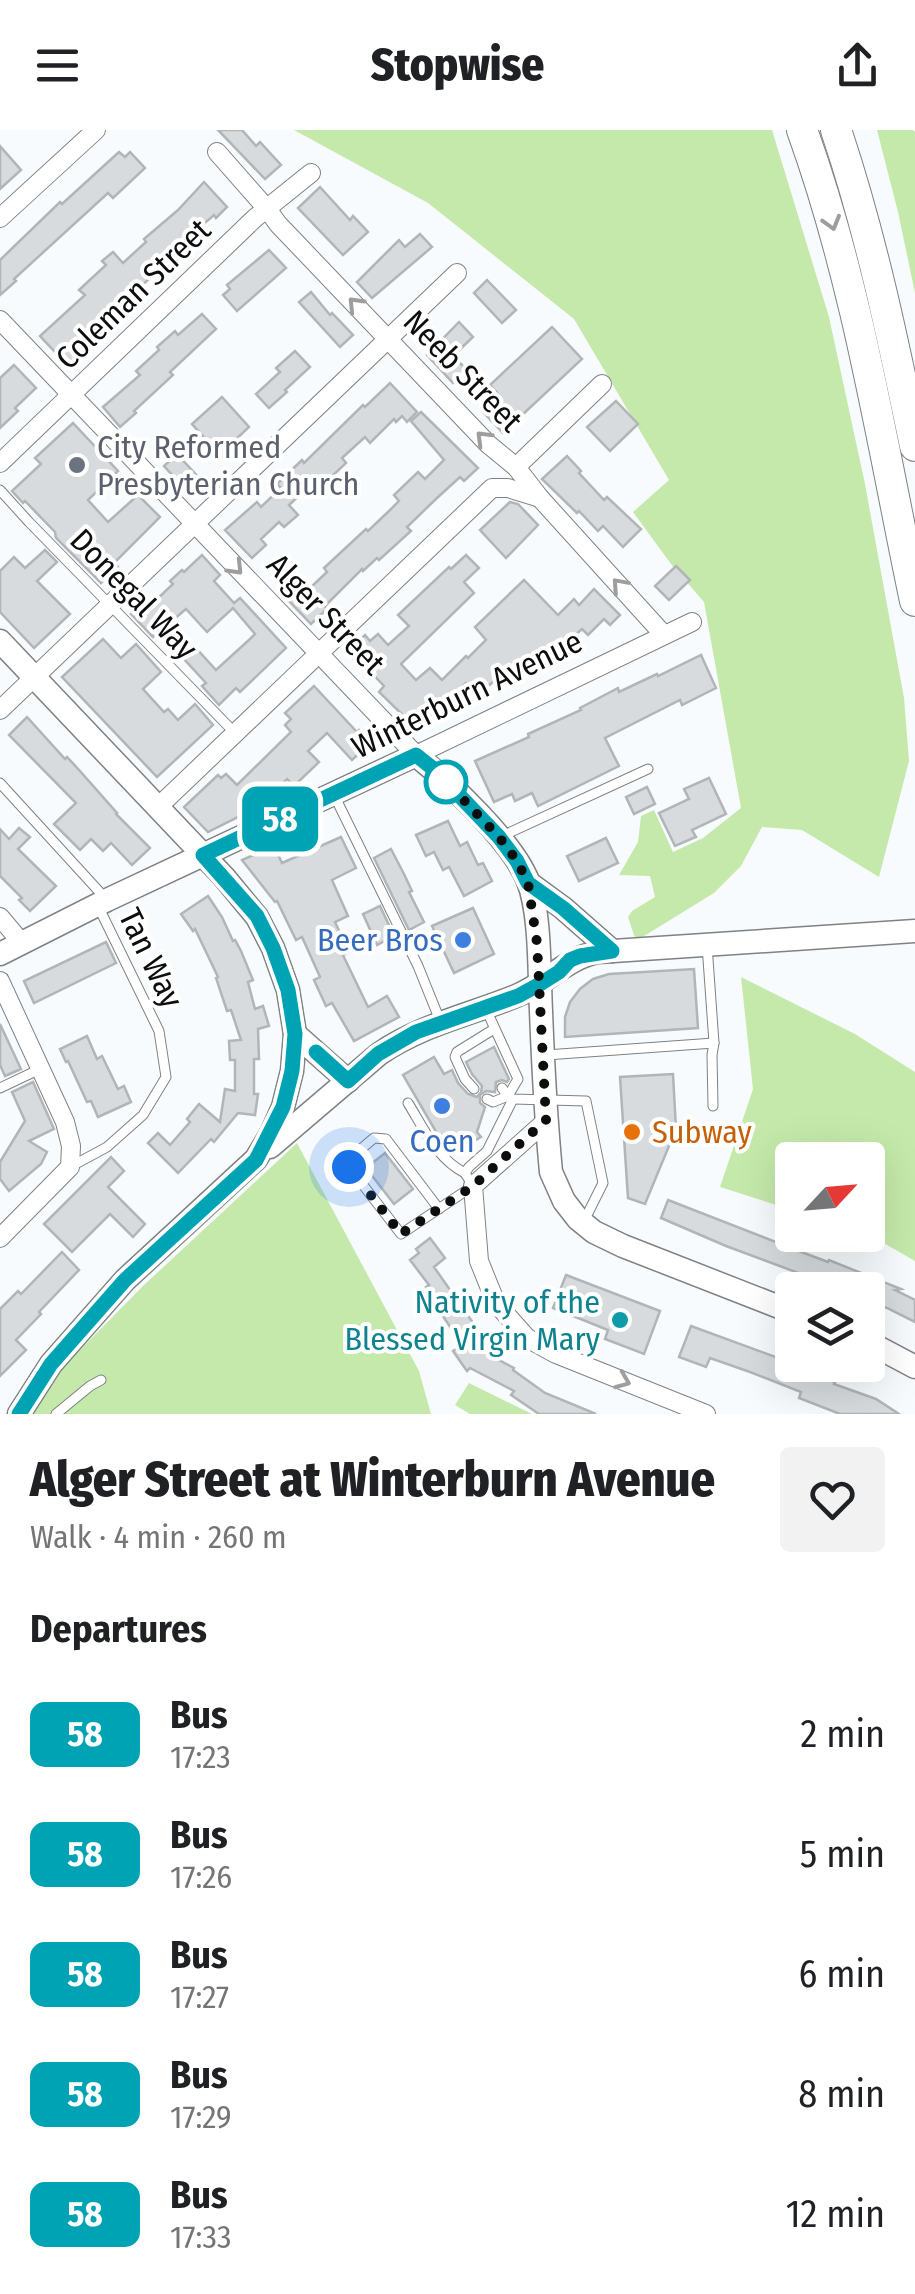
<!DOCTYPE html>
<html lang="en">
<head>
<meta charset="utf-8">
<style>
	:root { --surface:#fff; --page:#f2f2f2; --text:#202124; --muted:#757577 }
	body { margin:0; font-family:"Fira Sans Condensed",sans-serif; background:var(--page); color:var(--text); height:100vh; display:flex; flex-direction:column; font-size:38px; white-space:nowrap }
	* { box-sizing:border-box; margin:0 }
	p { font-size:32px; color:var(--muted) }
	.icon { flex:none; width:55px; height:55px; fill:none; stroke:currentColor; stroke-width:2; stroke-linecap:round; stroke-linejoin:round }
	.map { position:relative; height:1284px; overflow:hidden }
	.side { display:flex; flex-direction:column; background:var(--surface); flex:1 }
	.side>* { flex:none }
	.badge { padding:0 20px; border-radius:15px; font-size:35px; line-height:65px }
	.needle { width:65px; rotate:64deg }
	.controls { position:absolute; left:775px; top:1012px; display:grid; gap:20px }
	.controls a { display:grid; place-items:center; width:110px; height:110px; border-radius:10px; background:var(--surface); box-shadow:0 10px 40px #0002; font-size:50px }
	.you { position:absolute; width:50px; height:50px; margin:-25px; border:8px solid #fff; border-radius:50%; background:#1a73e8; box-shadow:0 0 0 15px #1a73e833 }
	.map>.badge { position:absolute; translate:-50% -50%; box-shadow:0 0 0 5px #fff }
	h2 { padding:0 30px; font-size:38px; line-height:90px }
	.round { display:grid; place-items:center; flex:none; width:105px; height:105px; border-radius:10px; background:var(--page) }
	.summary { display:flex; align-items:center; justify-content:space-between; height:170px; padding:0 30px }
	h1 { font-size:48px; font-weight:800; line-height:75px }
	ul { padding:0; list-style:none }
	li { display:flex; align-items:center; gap:30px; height:120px; padding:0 30px }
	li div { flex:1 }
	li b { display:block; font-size:38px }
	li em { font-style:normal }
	li .badge { min-width:110px; font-weight:700; text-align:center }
	header { display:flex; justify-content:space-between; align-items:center; height:130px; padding:0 30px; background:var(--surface); font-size:45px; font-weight:800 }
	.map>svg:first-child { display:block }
	.green { fill:#c5e9aa }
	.building { fill:#d8dbdd; stroke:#b2b5b7; stroke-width:2.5 }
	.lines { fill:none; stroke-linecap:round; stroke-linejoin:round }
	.lane-casing { stroke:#7f8184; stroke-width:11 }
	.street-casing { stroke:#7f8184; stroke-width:20 }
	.secondary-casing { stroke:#7f8184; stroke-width:25 }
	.highway-casing { stroke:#7f8184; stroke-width:32 }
	.lane { stroke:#fff; stroke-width:9 }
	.street { stroke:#fff; stroke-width:18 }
	.secondary { stroke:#fff; stroke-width:22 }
	.highway { stroke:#fff; stroke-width:30 }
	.oneway { stroke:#9e9e9e }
	.line-casing { stroke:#fff; stroke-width:22 }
	.line { stroke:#00a3b4; stroke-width:15 }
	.walk { stroke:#0c0d0d; stroke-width:10; stroke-dasharray:0 18 }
	.worship-dot { fill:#6b7280; stroke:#fff; stroke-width:4 }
	.stop-dot { fill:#fff; stroke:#00a3b4; stroke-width:5 }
	.shop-dot { fill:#3f7fe0; stroke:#fff; stroke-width:4 }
	.food-dot { fill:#e8710a; stroke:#fff; stroke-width:4 }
	.culture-dot { fill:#0f9aa8; stroke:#fff; stroke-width:4 }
	.labels { text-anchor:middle; stroke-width:8; stroke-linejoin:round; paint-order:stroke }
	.street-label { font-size:32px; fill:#0c0d0d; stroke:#fff }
	.worship-label { font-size:32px; fill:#5b616d; stroke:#fff; text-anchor:start }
	.shop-label { font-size:32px; fill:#366cbe; stroke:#fff; text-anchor:end }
	.food-label { font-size:32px; fill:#c56008; stroke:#fff; text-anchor:start }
	.culture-label { font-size:32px; fill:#0d838f; stroke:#fff; text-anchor:end }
</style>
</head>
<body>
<header><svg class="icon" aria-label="menu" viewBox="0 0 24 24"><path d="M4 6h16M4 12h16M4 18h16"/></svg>Stopwise<svg class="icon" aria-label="share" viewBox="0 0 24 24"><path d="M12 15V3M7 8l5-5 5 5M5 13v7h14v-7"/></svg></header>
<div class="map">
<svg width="915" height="1284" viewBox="0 0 915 1284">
	<rect width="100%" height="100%" fill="#f8fbfe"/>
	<g class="green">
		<polygon points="294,0 772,0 829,187 865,354 904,568 909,631 879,747 802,700 762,697 741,736 714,763 636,811 628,787 632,781 655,767 650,746 619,745 638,712 641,686 654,680 673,722 703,708 741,678 704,472 671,434 633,382 669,350 574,189 428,73"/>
		<polygon points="877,0 913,0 915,2 915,163 898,82"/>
		<polygon points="741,847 855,904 915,942 915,1131 868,1104 868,1030 792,1030 792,1080 720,1057 753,959"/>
		<polygon points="297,1013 419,1241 431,1284 31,1284 59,1241 144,1155"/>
		<polygon points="469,1253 532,1284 470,1284 455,1275"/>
	</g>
	<g class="building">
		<polygon points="218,0 242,0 256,16 260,12 281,35 265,49"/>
		<polygon points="0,16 21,40 0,59"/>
		<polygon points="119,22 125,27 130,22 145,38 113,68 108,63 14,149 16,151 0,165 0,130 60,72 62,74"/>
		<polygon points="204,52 227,77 216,88 214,85 192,104 194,107 124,172 127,175 94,204 97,207 68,236 40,206 85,165 79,160 106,135 102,131 113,122 123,133 146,112 144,109 178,80"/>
		<polygon points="320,57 350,90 353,86 368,102 343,125 298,78"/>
		<polygon points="420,104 432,117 372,168 357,152 399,110 405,117"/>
		<polygon points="269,120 286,138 237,181 223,165 230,159 227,155"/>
		<polygon points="487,150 516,180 502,193 474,163"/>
		<polygon points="311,162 330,185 332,183 353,205 340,217 299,172"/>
		<polygon points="202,184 216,199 170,242 173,245 134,281 136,283 120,297 103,277 140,245 136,241 159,220 157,217 175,201 178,205"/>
		<polygon points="459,192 473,207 453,226 467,240 453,253 427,225"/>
		<polygon points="552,197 582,229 503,303 483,282 500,266 490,255"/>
		<polygon points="295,221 310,237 285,260 287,262 269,278 256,264 280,242 276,238"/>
		<polygon points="14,235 36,258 15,278 18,281 0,298 0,248"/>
		<polygon points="390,253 417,282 407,292 402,286 396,292 394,289 370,313 365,307 342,328 346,333 329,349 332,352 318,366 309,356 289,375 298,385 284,397 279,392 261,409 266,415 252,428 225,400 257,372 261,377 281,358 277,354 302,330 304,333 363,275 365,277"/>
		<polygon points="222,267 249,297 232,313 234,316 222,327 192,294"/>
		<polygon points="616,271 638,294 610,321 587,297"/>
		<polygon points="421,282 478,338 464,351 460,347 437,368 407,397 411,401 379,430 377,428 363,441 362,439 325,476 327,479 311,494 289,471 305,455 309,459 327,442 324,438 366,399 368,401 389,381 399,371 394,365 418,342 425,349 444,330 411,291"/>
		<polygon points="73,293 118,341 88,370 108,392 138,365 160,387 114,433 118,437 101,453 56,408 55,402 25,371 23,373 12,361 41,334 35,328"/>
		<polygon points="177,324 201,350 188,362 164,336"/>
		<polygon points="567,326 581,341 579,343 604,370 607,367 641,399 623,417 603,396 598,401 579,381 577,383 542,349"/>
		<polygon points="510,372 518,374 538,395 506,428 480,400"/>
		<polygon points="45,420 57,432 37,451 70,484 34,518 0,482 0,441 14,427 25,438"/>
		<polygon points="202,425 220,445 214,451 234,473 240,468 286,518 240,562 236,558 219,575 202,556 206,553 183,528 195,517 216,540 250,509 255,504 233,478 207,502 186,479 153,507 131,484 146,468 152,474 173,454 170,451 182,440 184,442"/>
		<polygon points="466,425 479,438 464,452 474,463 401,534 416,550 430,538 442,550 466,526 468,528 486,510 475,497 524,450 558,485 574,469 579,475 594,459 620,485 610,495 604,489 588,505 582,499 565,514 562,510 545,527 539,521 522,537 517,531 478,565 466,553 417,599 379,562 384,556 364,535 361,537 347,522 365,505 370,511 378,504 388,515 409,496 398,485 449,437 451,439"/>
		<polygon points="676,436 690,450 669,470 655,456"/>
		<polygon points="103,509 121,528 136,514 161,542 143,559 164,582 168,579 178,590 195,574 213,595 157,647 62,547"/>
		<polygon points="701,525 716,558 682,575 680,570 605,608 619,636 538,676 532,663 515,671 512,664 494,672 475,631 529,607 528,604 581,580 580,578 618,558 619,562 657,544 658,546"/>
		<polygon points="314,556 357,602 359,600 371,613 352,630 327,603 308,621 319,632 294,656 287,649 258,677 208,702 184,677 218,645 221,648 226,644 237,655 291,602 285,595 291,589 285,583"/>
		<polygon points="27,587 65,629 67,627 80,641 117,683 116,684 150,718 132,735 111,713 103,721 91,709 80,720 54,694 76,673 9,605"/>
		<polygon points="709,648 726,684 692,700 696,707 675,716 659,683 689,669 684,659"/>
		<polygon points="647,657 655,674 634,684 626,667"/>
		<polygon points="448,691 460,716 467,712 478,735 483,733 492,751 464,766 449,737 443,740 434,722 426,726 416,705"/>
		<polygon points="19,698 30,707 18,719 56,756 30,781 19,770 22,768 0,746 0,699 9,709"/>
		<polygon points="341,707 356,738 332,750 348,786 335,792 349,822 343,825 368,877 387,866 399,887 354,911 332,873 326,876 314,850 320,847 302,807 296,810 277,771 275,772 242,730 274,716 282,733"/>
		<polygon points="606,708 618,733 579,751 567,726"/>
		<polygon points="391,719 404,744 412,761 409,762 424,792 409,800 374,728"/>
		<polygon points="208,766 222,787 233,811 235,810 241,821 253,850 248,852 255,879 263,876 269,896 258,899 259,929 254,929 254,964 258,964 255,985 238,983 214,1012 211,1009 178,1043 148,1013 158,1003 170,1015 190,992 187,989 199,974 220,992 225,959 235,961 235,930 230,930 229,911 241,910 231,880 227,881 216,848 218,847 195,799 193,801 181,784"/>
		<polygon points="380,776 394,806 377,815 363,784"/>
		<polygon points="473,778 494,824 454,843 432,796"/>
		<polygon points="106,812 116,833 34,873 24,851"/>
		<polygon points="694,839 698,898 565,907 565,887 570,872 580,859 593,849 609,844"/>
		<polygon points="0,894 21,939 5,946 0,935"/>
		<polygon points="87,906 97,929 102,926 118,959 124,956 131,972 98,987 91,971 87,972 68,931 66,932 60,919"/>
		<polygon points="494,917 509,949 507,952 502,950 496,952 495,962 486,961 480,965 480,973 485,977 477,1002 481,1007 452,1024 442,1012 403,945 434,927 444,944 452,940 458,953 468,964 477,967 481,962 482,956 472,944 466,932"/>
		<polygon points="673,944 676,999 645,1074 628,1068 620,947"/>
		<polygon points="33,952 54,999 29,1011 47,1022 41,1034 9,1061 0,1049 0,1032 25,991 12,962"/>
		<polygon points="385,1023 413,1059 394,1074 366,1038"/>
		<polygon points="111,1027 124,1041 108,1057 145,1094 133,1107 110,1084 72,1122 44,1094"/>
		<polygon points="668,1070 804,1123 828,1132 829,1130 901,1159 895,1160 915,1170 915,1192 887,1178 868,1173 868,1160 844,1160 726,1116 661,1088"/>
		<polygon points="430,1108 445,1128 434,1137 499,1230 514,1238 513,1240 545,1263 596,1284 539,1284 511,1265 514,1261 470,1238 467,1241 453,1221 462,1215 431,1168 433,1167 426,1157 429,1155 410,1130 419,1123 416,1119"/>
		<polygon points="62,1122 79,1140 39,1182 41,1184 16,1210 26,1220 0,1246 0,1179 18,1161 21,1164"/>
		<polygon points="566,1145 660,1181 644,1224 605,1209 608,1200 553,1178"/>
		<polygon points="691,1196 792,1233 796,1237 835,1252 834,1254 876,1269 899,1284 840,1284 799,1268 801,1262 750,1242 710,1228 706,1237 679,1227"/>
	</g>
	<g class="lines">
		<defs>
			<g id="lane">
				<polyline points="0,360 29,392 234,602"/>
				<polyline points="0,653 106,769"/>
				<polyline points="335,667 418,836 441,893"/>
				<polyline points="502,706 648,639"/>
				<polyline points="707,815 714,913 712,925 713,976"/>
				<polyline points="485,877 518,949 508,966 513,969 586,971 603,1053 584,1091"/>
				<polyline points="546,925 714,913"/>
				<polyline points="0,958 40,939"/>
				<polyline points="474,959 465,949 455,927 457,922 494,899"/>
				<polyline points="487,969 493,972 508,966 502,958"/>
				<path d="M408 973C424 999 437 1029 465 1043"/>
				<polyline points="70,1037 107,1017 143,985 166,947 159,901 99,778"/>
				<polyline points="439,1079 386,1009 374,1008 348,1030 349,1037 401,1104 473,1056 465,1043 469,1037 487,1021 513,969"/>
				<polyline points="56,1284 90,1256 101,1250"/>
			</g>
			<g id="street">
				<polyline points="217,22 268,80 278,94 488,314 516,337 540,368 664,505"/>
				<polyline points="0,88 96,0"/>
				<polyline points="0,190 416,625 692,492"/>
				<polyline points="0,333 255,88 311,43"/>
				<polyline points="516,337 602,254"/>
				<polyline points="0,580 457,143"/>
				<polyline points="158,677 492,358 508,358 540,368"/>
				<polyline points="0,787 21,812"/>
				<polyline points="0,851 65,992 71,1016 70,1037 0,1108"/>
				<polyline points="546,991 473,1056 479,1131 496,1173 527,1208 556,1224 706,1284"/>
			</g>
			<g id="secondary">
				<polyline points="0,511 224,747 257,787 273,818 288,860 295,904 292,941 283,977 271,1004 256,1029 125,1150 51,1234 19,1284"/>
				<polyline points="529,753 563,778 612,821"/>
				<path d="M0 824 107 770 416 625C450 653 512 711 528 751 541 784 539 845 541 881 543 935 546 989 551 1042L564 1071 578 1089 594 1102 623 1116 792 1182"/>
				<polyline points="295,904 348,951"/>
				<path d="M270 1017 379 924C421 895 469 885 516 866 546 854 566 828 598 822L915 801"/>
				<polyline points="868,1212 915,1237"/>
			</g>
			<g id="highway">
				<path d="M802 0C857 152 882 314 915 471"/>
				<path d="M836 0C871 104 893 210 915 316"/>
			</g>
		</defs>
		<use href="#lane" class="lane-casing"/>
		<use href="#street" class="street-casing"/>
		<use href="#secondary" class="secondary-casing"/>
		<use href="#highway" class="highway-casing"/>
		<use href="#lane" class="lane"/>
		<use href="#street" class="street"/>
		<use href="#secondary" class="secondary"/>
		<use href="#highway" class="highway"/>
	</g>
	<defs><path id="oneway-chevron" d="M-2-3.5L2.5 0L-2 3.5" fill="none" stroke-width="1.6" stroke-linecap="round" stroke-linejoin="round" transform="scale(2.5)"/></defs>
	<g class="oneway">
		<use href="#oneway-chevron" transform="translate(832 93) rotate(74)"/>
		<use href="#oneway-chevron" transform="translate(355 174) rotate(-134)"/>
		<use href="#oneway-chevron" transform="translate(483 308) rotate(-135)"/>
		<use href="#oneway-chevron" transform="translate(236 438) rotate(46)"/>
		<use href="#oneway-chevron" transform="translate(619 455) rotate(-132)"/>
		<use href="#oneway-chevron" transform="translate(623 1251) rotate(22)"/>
	</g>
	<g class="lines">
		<defs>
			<polyline id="line" points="19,1284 51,1234 125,1150 256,1030 283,977 292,941 295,904 288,860 273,818 257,786 203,725 416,625 436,641 499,707 517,731 528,753 563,778 612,821 580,826 570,830 559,842 540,854 518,866 416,902 378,924 348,951 316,922"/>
		</defs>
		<use href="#line" class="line-casing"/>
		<use href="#line" class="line"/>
		<polyline class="walk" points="349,1037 401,1104 473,1056 546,990 537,813 528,753 517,731 499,707 436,641 446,652"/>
	</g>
	<circle class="worship-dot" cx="77" cy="335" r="10"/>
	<circle class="stop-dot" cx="446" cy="652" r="20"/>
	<g class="shop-dot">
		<circle cx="463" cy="810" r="10"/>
		<circle cx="442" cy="976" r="10"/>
	</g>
	<circle class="food-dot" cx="632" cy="1002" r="10"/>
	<circle class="culture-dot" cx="620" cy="1190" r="10"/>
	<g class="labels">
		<g class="street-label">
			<text transform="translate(133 164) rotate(-44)" y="11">Coleman Street</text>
			<text transform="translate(463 241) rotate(46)" y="11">Neeb Street</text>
			<text transform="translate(134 464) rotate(46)" y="11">Donegal Way</text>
			<text transform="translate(326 484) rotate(46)" y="11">Alger Street</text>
			<text transform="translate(467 564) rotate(-26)" y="11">Winterburn Avenue</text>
			<text transform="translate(151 828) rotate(64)" y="11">Tan Way</text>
		</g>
		<g class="worship-label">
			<text x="97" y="328">City Reformed<tspan x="97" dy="37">Presbyterian Church</tspan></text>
		</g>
		<g class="shop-label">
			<text x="443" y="821">Beer Bros</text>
			<text x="442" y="1022" text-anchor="middle">Coen</text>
		</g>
		<g class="food-label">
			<text x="652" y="1013">Subway</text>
		</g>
		<g class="culture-label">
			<text x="600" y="1183">Nativity of the<tspan x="600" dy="37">Blessed Virgin Mary</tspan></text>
		</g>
	</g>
</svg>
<div class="controls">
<a><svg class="needle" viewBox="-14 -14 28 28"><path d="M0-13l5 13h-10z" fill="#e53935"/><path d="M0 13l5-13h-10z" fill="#757577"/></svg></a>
<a><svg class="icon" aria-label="layers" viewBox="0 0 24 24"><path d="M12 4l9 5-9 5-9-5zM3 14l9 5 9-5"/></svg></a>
</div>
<div class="you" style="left:349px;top:1037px"></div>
<b class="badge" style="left:280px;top:689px;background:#00a3b4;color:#fff">58</b>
</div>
<section class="side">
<div class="summary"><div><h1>Alger Street at Winterburn Avenue</h1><p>Walk · 4 min · 260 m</p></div><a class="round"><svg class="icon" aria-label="heart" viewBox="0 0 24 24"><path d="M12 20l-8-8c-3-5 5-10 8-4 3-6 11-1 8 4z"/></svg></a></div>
<h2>Departures</h2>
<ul>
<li><span class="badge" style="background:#00a3b4;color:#fff">58</span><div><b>Bus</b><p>17:23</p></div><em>2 min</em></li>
<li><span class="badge" style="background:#00a3b4;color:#fff">58</span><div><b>Bus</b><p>17:26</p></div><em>5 min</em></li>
<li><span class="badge" style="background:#00a3b4;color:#fff">58</span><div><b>Bus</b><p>17:27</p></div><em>6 min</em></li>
<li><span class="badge" style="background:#00a3b4;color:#fff">58</span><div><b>Bus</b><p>17:29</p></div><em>8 min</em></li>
<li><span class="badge" style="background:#00a3b4;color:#fff">58</span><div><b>Bus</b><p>17:33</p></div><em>12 min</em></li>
</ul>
</section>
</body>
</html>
